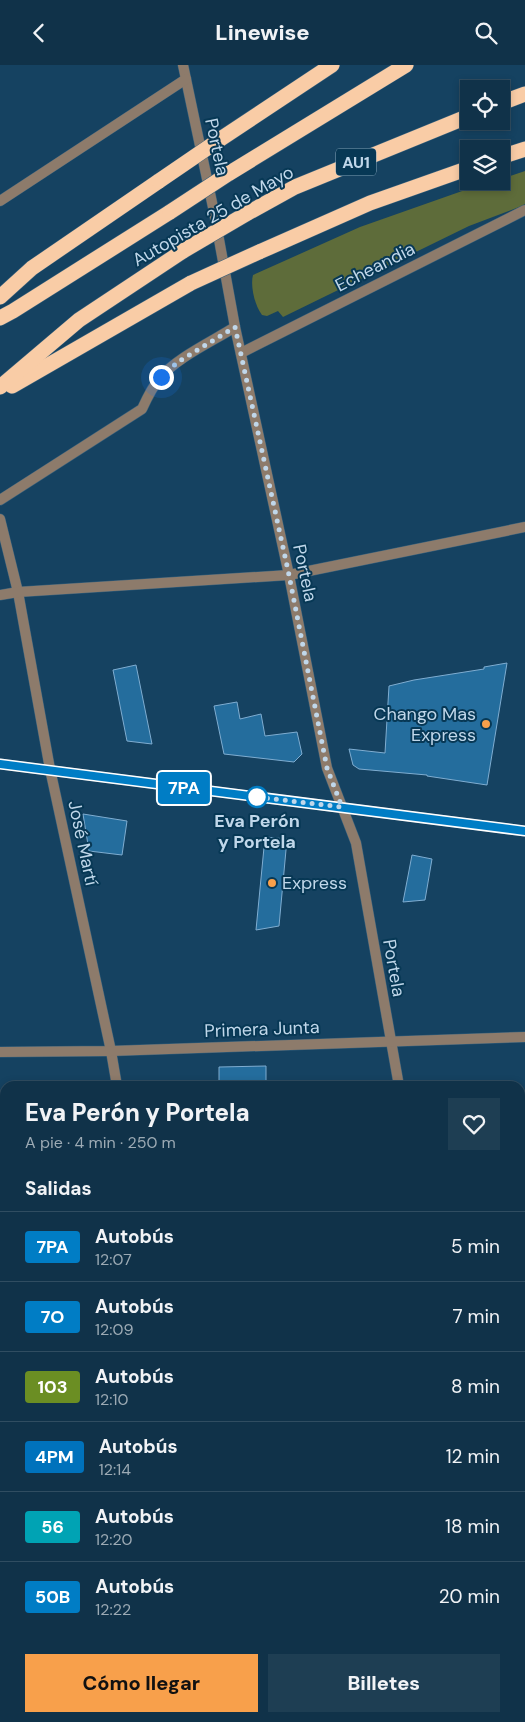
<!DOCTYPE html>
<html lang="es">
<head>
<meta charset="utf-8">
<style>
	:root { --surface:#103249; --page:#1e3e53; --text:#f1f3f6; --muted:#9caab4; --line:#304d61; --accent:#f8a04b }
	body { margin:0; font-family:"DM Sans",sans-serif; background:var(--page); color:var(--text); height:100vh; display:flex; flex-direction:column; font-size:19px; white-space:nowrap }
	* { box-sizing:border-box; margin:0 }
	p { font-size:16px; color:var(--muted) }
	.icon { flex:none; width:28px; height:28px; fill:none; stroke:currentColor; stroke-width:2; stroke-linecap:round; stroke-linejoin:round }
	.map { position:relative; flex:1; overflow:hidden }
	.drawer { position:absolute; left:0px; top:1016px; width:525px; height:641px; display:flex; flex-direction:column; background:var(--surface); border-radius:15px 15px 0 0; box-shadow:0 2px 8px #0003,0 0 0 1px var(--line) }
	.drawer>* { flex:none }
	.badge { padding:0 10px; border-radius:4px; font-size:18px; line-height:32px }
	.controls { position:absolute; left:460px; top:15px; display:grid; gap:10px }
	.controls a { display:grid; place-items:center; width:50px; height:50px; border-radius:0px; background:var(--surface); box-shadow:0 2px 8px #0003,0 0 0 1px var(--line); font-size:25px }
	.you { position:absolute; width:25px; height:25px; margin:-12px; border:4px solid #fff; border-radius:50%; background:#1a73e8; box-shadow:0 0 0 8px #1a73e833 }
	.map>.badge { position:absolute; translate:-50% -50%; box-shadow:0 0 0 2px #fff }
	h2 { padding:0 25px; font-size:19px; line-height:45px }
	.round { display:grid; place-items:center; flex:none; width:52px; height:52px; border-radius:0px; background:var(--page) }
	.overview { display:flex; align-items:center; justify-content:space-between; height:85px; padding:0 25px }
	h1 { font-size:24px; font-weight:800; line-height:38px }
	.button { display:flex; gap:10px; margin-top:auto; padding:10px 25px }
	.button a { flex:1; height:58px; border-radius:0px; background:var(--accent); color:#111; font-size:20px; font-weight:800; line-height:58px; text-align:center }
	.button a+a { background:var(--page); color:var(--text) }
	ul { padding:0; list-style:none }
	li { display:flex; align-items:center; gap:15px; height:70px; padding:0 25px; border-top:1px solid var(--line) }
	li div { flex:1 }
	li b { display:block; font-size:19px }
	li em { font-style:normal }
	li .badge { min-width:55px; font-weight:700; text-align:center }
	header { display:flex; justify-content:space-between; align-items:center; height:65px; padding:0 25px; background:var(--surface); font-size:22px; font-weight:800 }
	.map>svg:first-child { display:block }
	.green { fill:#5e6c3a }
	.building { fill:#246d9d; stroke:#7fadd1 }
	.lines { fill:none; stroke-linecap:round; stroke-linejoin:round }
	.minor-casing { stroke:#37607c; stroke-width:11 }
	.secondary-casing { stroke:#37607c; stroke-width:11 }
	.motorway-casing { stroke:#37607c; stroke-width:16 }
	.minor { stroke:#8d7b6b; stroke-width:10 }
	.secondary { stroke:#b99c83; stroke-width:10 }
	.motorway { stroke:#f9cca6; stroke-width:15 }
	.motorway-bridge-casing { stroke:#37607c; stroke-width:16; stroke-linecap:butt }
	.motorway-bridge { stroke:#f9cca6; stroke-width:15 }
	.line-casing { stroke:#fff; stroke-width:11 }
	.line { stroke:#007dc5; stroke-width:8 }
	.walk { stroke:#c0d7ea; stroke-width:5; stroke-dasharray:0 9 }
	.poi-dot { fill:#f8a04b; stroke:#073855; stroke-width:2 }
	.stop-dot { fill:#fff; stroke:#007dc5; stroke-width:2.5 }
	.labels { text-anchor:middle; stroke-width:4; stroke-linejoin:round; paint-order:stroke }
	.shield { fill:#073855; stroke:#88a7bd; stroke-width:1 }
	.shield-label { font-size:16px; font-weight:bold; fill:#c0d7ea }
	.street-label { font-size:18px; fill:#c0d7ea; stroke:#073855 }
	.poi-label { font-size:18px; fill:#c0d7ea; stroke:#073855; text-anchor:end }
	.stop-label { font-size:18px; font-weight:bold; fill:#c0d7ea; stroke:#073855 }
</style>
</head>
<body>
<header><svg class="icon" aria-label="back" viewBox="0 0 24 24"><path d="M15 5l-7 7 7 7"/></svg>Linewise<svg class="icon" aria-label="search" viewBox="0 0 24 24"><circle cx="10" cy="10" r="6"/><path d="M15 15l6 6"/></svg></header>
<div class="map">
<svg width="525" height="1657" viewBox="0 0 525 1657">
	<rect width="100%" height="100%" fill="#154261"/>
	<path class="green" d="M525 106V139L522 141 469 161 283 252 278 246 267 251 262 250C255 241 250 221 253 210L360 162 465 125 493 116H501V114Z"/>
	<g class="building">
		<polygon points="507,598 487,720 427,711 427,710 359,704 353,700 349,684 385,688 389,621 414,615 484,604 484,602"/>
		<polygon points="136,600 152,679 127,676 113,605"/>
		<polygon points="237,637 240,654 261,649 265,671 297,667 302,689 294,697 224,689 214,641"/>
		<polygon points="83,749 127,756 122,790 89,786"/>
		<polygon points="265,772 287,774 279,861 256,865"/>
		<polygon points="412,790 432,794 425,835 403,837"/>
		<polygon points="266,1001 266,1021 219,1021 219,1002"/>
	</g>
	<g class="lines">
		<defs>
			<g id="minor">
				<polyline points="183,0 214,147 235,262 289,510 327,703 356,778 399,1021"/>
				<polyline points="0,136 186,14"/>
				<polyline points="241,288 525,145"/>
				<path d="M0 435 142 344C147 333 152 322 160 313 176 293 213 276 235 262"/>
				<polyline points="0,454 18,527 50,704 111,986 117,1021"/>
				<polyline points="0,530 18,527 289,510 525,462"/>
				<polyline points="0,987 111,986 525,972"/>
				<polyline points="520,1340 525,1340"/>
				<polyline points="0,1351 5,1351"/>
				<polyline points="0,1574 5,1574"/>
				<polyline points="226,1652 227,1657"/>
				<polyline points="513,1652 514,1657"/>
			</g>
			<polyline id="secondary" points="0,699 525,766"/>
			<g id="motorway">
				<polyline points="501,38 525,29"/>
				<polyline points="219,75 332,0"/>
				<polyline points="501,92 525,84"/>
				<polyline points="228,109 406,0"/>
				<polyline points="246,149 295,122 469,51"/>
				<polyline points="259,187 370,138 469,103"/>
				<polyline points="0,232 32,203 159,116"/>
				<polyline points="0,253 13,246 170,147"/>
				<polyline points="12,321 191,218"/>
				<polyline points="0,322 79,255 183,186"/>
			</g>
		</defs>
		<use href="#minor" class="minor-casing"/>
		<use href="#secondary" class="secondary-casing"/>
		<use href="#motorway" class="motorway-casing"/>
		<use href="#minor" class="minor"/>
		<use href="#secondary" class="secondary"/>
		<use href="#motorway" class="motorway"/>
		<defs>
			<g id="motorway-bridge">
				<polyline points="159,116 219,75"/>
				<polyline points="170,147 228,109"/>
				<polyline points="183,186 246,149"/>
				<polyline points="191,218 259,187"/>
			</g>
		</defs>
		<use href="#motorway-bridge" class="motorway-bridge-casing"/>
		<use href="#motorway-bridge" class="motorway-bridge"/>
	</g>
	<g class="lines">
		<defs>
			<polyline id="line" points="0,699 525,766"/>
		</defs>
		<use href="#line" class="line-casing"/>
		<use href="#line" class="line"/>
		<polyline class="walk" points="161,312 178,297 235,262 289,510 327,703 342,742 257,732"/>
	</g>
	<g class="poi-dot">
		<circle cx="486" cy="659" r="5"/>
		<circle cx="272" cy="818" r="5"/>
	</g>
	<circle class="stop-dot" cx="257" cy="732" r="10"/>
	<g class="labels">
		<rect class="shield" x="336" y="83.5" width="40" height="27" rx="4"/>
		<g class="shield-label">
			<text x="356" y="103">AU1</text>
		</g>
		<g class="street-label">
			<text transform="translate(217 82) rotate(78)" y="6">Portela</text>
			<text transform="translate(213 151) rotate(-30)" y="6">Autopista 25 de Mayo</text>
			<text transform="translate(375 202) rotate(-27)" y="6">Echeandia</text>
			<text transform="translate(305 508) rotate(78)" y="6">Portela</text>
			<text transform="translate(83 778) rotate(78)" y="6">José Martí</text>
			<text transform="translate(394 903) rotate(80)" y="6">Portela</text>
			<text transform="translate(262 964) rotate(-2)" y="6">Primera Junta</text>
		</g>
		<g class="poi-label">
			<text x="476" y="655">Chango Mas<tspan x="476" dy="21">Express</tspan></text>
			<text x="282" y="824" text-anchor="start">Express</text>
		</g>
		<g class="stop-label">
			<text x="257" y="762">Eva Perón<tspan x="257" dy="21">y Portela</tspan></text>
		</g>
	</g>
</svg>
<div class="controls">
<a><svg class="icon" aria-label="locate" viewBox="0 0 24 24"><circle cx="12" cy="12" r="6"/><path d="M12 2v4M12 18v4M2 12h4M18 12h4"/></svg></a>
<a><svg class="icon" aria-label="layers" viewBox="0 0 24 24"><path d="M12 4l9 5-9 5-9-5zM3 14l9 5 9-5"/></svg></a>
</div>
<div class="you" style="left:161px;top:312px"></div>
<b class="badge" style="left:184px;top:723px;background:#007dc5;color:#fff">7PA</b>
<section class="drawer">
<div class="overview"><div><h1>Eva Perón y Portela</h1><p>A pie · 4 min · 250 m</p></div><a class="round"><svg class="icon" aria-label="heart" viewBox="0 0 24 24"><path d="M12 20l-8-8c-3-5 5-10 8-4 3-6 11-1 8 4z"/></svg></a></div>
<h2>Salidas</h2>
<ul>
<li><span class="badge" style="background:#007dc5;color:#fff">7PA</span><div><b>Autobús</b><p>12:07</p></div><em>5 min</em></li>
<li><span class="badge" style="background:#007dc5;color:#fff">7O</span><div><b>Autobús</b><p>12:09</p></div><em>7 min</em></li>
<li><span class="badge" style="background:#6b8e23;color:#fff">103</span><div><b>Autobús</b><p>12:10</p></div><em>8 min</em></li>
<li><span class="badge" style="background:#0072bc;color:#fff">4PM</span><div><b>Autobús</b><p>12:14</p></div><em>12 min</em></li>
<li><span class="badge" style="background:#00a3b4;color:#fff">56</span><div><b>Autobús</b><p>12:20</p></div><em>18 min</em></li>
<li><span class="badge" style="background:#007dc5;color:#fff">50B</span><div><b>Autobús</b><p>12:22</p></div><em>20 min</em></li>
</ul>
<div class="button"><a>Cómo llegar</a><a>Billetes</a></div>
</section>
</div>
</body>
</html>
